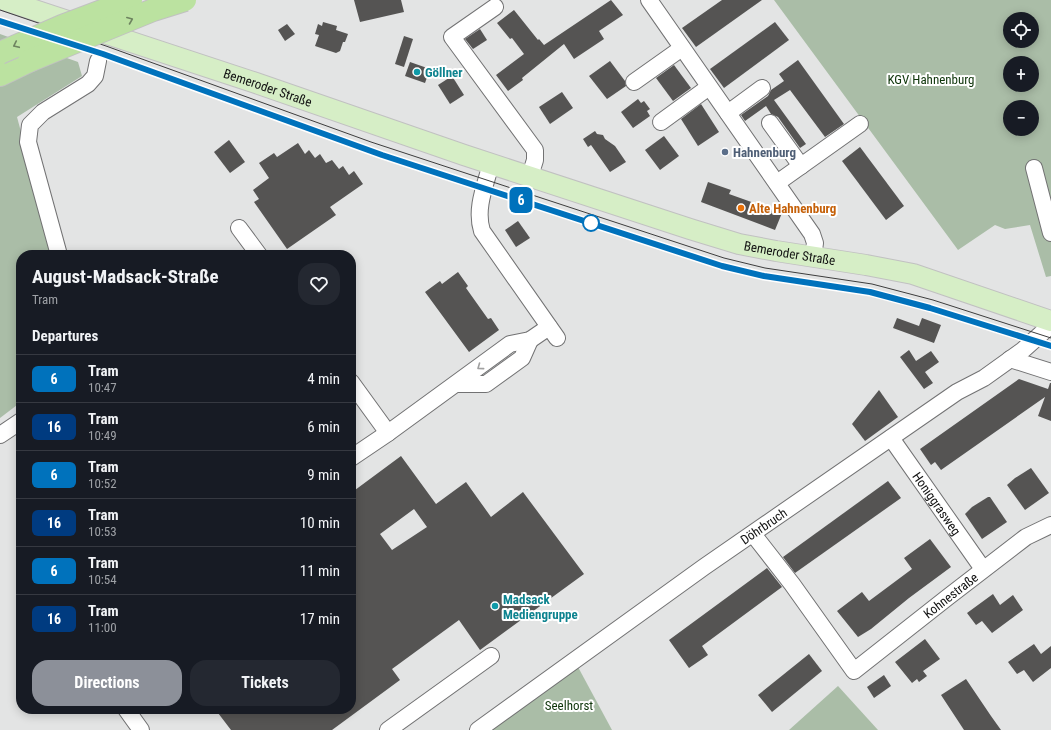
<!DOCTYPE html>
<html lang="en">
<head>
<meta charset="utf-8">
<style>
	:root { --surface:#171b24; --page:#242831; --text:#f1f3f6; --muted:#9ea1a6; --line:#363941; --accent:#8c9099 }
	body { margin:0; font-family:"Roboto Condensed",sans-serif; background:var(--page); color:var(--text); height:100vh; display:flex; flex-direction:column; font-size:15px; white-space:nowrap }
	* { box-sizing:border-box; margin:0 }
	p { font-size:13px; color:var(--muted) }
	.icon { flex:none; width:22px; height:22px; fill:none; stroke:currentColor; stroke-width:2; stroke-linecap:round; stroke-linejoin:round }
	.map { position:relative; flex:1; overflow:hidden }
	.drawer { position:absolute; left:16px; top:250px; width:340px; height:464px; display:flex; flex-direction:column; background:var(--surface); border-radius:16px; box-shadow:0 2px 10px #0003 }
	.drawer>* { flex:none }
	.badge { padding:0 8px; border-radius:6px; font-size:14px; line-height:26px }
	.tools { position:absolute; left:1003px; top:12px; display:grid; gap:8px }
	.tools a { display:grid; place-items:center; width:36px; height:36px; border-radius:50%; background:var(--surface); box-shadow:0 2px 10px #0003; font-size:20px }
	.map>.badge { position:absolute; translate:-50% -50%; box-shadow:0 0 0 2px #fff }
	h2 { padding:0 16px; font-size:15px; line-height:36px }
	.round { display:grid; place-items:center; flex:none; width:42px; height:42px; border-radius:16px; background:var(--page) }
	.summary { display:flex; align-items:center; justify-content:space-between; height:68px; padding:0 16px }
	h1 { font-size:19px; font-weight:700; line-height:30px }
	.button { display:flex; gap:8px; margin-top:auto; padding:8px 16px }
	.button a { flex:1; height:46px; border-radius:16px; background:var(--accent); color:#fff; font-size:16px; font-weight:700; line-height:46px; text-align:center }
	.button a+a { background:var(--page); color:var(--text) }
	ul { padding:0; list-style:none }
	li { display:flex; align-items:center; gap:12px; height:48px; padding:0 16px; border-top:1px solid var(--line) }
	li div { flex:1 }
	li b { display:block; font-size:15px }
	li em { font-style:normal }
	li .badge { min-width:44px; font-weight:700; text-align:center }
	.map>svg:first-child { display:block }
	.green { fill:#aabda7; fill-rule:evenodd }
	.building { fill:#555453; fill-rule:evenodd }
	.lines { fill:none; stroke-linecap:round; stroke-linejoin:round }
	.minor-casing { stroke:#727273; stroke-width:18 }
	.major-casing { stroke:#c1c1c1; stroke-width:22 }
	.highway-casing { stroke:#c1c1c1; stroke-width:24 }
	.minor { stroke:#fff; stroke-width:16 }
	.major { stroke:#d6eec6; stroke-width:20 }
	.highway { stroke:#bbe2a0; stroke-width:22 }
	.tram { stroke:#3d3d3d; stroke-width:1 }
	.highway-bridge-casing { stroke:#c1c1c1; stroke-width:24; stroke-linecap:butt }
	.highway-bridge { stroke:#bbe2a0; stroke-width:22 }
	.oneway { stroke:#6e8460 }
	.oneway2 { stroke:#a0a0a0 }
	.line-casing { stroke:#fff; stroke-width:9 }
	.line { stroke:#0072bc; stroke-width:6 }
	.culture-dot { fill:#0f9aa8; stroke:#fff; stroke-width:1.5 }
	.service-dot { fill:#5c6f8a; stroke:#fff; stroke-width:1.5 }
	.food-dot { fill:#e8710a; stroke:#fff; stroke-width:1.5 }
	.stop-dot { fill:#fff; stroke:#0072bc; stroke-width:2 }
	.labels { text-anchor:middle; stroke-width:4; stroke-linejoin:round; paint-order:stroke }
	.culture-label { font-size:13px; font-weight:bold; fill:#0d838f; stroke:#fff; text-anchor:start }
	.park-label { font-size:13px; fill:#0d3409; stroke:#fff }
	.street-label { font-size:13px; fill:#111; stroke:#fff }
	.service-label { font-size:13px; font-weight:bold; fill:#4e5e75; stroke:#fff; text-anchor:start }
	.food-label { font-size:13px; font-weight:bold; fill:#c56008; stroke:#fff; text-anchor:start }
</style>
</head>
<body>
<div class="map">
<svg width="1051" height="730" viewBox="0 0 1051 730">
	<rect width="100%" height="100%" fill="#e3e4e4"/>
	<g class="green">
		<path d="M774 0H1051V276L1046 277 1030 225 1005 229 995 225 958 250ZM1010 19H1032V41H1010ZM1010 63H1032V85H1010ZM1010 107H1032V129H1010Z"/>
		<polygon points="0,34 78,62 82,76 17,117 54,255 21,255 21,402 0,418"/>
		<polygon points="578,667 612,730 490,730"/>
		<polygon points="838,686 878,730 789,730"/>
	</g>
	<g class="building">
		<polygon points="354,0 401,0 404,12 360,22"/>
		<polygon points="611,0 623,15 599,31 604,39 574,59 564,44 522,78 523,80 508,91 496,75 524,54 512,38 510,39 497,23 514,10 538,40 539,39 544,45"/>
		<polygon points="722,0 762,0 696,47 682,28"/>
		<polygon points="323,22 337,26 336,30 348,34 345,42 343,42 340,51 336,53 315,46 319,35 315,34 318,24 322,26"/>
		<polygon points="775,22 789,40 724,88 710,69"/>
		<polygon points="287,24 295,34 285,41 278,30"/>
		<polygon points="480,29 487,40 473,49 465,39"/>
		<polygon points="404,36 413,39 404,67 395,64"/>
		<polygon points="798,60 844,124 825,137 790,90 774,100 806,144 800,148 778,117 771,114 766,106 745,121 741,115 768,96 771,90 784,81 779,74"/>
		<polygon points="610,61 625,81 626,86 607,99 589,76"/>
		<polygon points="410,62 430,69 425,83 405,76"/>
		<polygon points="674,65 691,88 673,101 656,78"/>
		<polygon points="452,76 464,95 450,104 438,85"/>
		<polygon points="562,92 573,108 550,124 539,107"/>
		<polygon points="638,99 641,103 644,101 650,109 647,111 650,116 633,128 621,112"/>
		<polygon points="701,104 719,132 698,146 681,119"/>
		<polygon points="595,131 597,134 603,135 605,139 615,146 626,162 610,172 591,145 588,147 583,139"/>
		<polygon points="664,136 679,156 660,170 645,150"/>
		<polygon points="229,140 245,162 230,173 214,152"/>
		<polygon points="298,143 305,154 309,150 315,158 320,154 326,163 332,160 339,169 343,166 349,175 354,171 363,184 330,207 336,215 287,249 254,202 259,199 253,190 269,178 259,163 274,153 277,157"/>
		<polygon points="860,147 904,206 886,220 842,161"/>
		<polygon points="708,182 731,190 729,194 782,213 775,230 701,202"/>
		<polygon points="518,221 530,238 516,247 505,230"/>
		<polygon points="458,272 468,286 466,288 488,319 491,318 499,330 469,352 425,292 440,281 442,284"/>
		<polygon points="897,318 919,326 922,318 941,325 934,343 893,328"/>
		<polygon points="909,350 916,361 931,351 939,362 925,372 933,383 924,389 900,357"/>
		<polygon points="1019,379 1048,389 1050,383 1051,383 1051,421 1038,416 1045,397 941,470 935,462 931,465 920,449"/>
		<polygon points="879,390 898,417 865,441 852,424"/>
		<path d="M401 456 436 504 466 482 491 517 523 492 584 574 480 650 459 620 392 669 400 680 332 730H231L215 709H351V493ZM414 509 427 527 392 550 380 534Z"/>
		<polygon points="1031,468 1049,493 1025,510 1007,485 1015,478"/>
		<polygon points="888,481 901,498 795,573 783,557"/>
		<polygon points="988,497 990,497 1007,522 982,539 965,514 972,507"/>
		<polygon points="930,539 951,567 909,598 871,629 858,637 837,611 862,592 869,601 912,569 904,558"/>
		<polygon points="767,568 782,587 702,646 708,655 689,668 669,640"/>
		<polygon points="993,594 1000,605 1013,595 1023,610 992,633 982,621 976,625 967,613"/>
		<polygon points="925,639 940,659 923,671 927,676 919,682 917,679 912,683 895,662"/>
		<polygon points="1034,644 1041,654 1051,646 1051,668 1033,682 1024,670 1017,674 1008,662"/>
		<polygon points="809,654 822,671 772,712 758,695"/>
		<polygon points="884,675 891,686 874,698 867,687"/>
		<polygon points="966,679 991,716 1001,730 964,730 941,695"/>
	</g>
	<g class="lines">
		<defs>
			<g id="minor">
				<polyline points="649,0 812,234 815,243 813,257"/>
				<polyline points="495,7 452,37 535,150 535,160 530,176"/>
				<polyline points="634,82 682,48"/>
				<polyline points="728,113 762,88"/>
				<polyline points="661,122 709,87"/>
				<polyline points="770,123 801,166"/>
				<path d="M491 164C485 186 475 209 482 231L557 338"/>
				<polyline points="1034,168 1051,233"/>
				<polyline points="777,183 860,124"/>
				<polyline points="239,228 259,255"/>
				<polyline points="59,255 28,142 30,125 43,112 88,84 95,76 98,61"/>
				<polyline points="1010,359 1051,372"/>
				<polyline points="351,382 388,433"/>
				<polyline points="457,384 486,384 522,358 530,340"/>
				<polyline points="0,435 21,421"/>
				<path id="s1" d="M891 438 983 569"/>
				<polyline points="351,458 388,433 510,344 530,340 549,327"/>
				<path id="s2" d="M753 534 792 584 854 671 948 597 1026 537 1051 525"/>
				<polyline points="126,709 141,730"/>
				<polyline points="388,730 491,656"/>
				<path id="s3" d="M478 730 704 567 957 392 984 378 1023 350 1051 325"/>
			</g>
			<g id="major">
				<path id="s4" d="M4 0 256 83 464 155 690 229 739 244 776 251 866 265 913 274 1051 321"/>
			</g>
			<polyline id="highway" points="0,75 29,61"/>
		</defs>
		<use href="#minor" class="minor-casing"/>
		<use href="#major" class="major-casing"/>
		<use href="#highway" class="highway-casing"/>
		<use href="#minor" class="minor"/>
		<use href="#major" class="major"/>
		<use href="#highway" class="highway"/>
		<g class="tram">
			<polyline points="0,10 106,46 371,142 724,258 765,268 872,284 933,300 1051,338"/>
			<polyline points="0,21 103,54 369,150 722,266 764,276 870,292 930,308 1051,346"/>
		</g>
		<defs>
			<g id="highway-bridge">
				<polyline points="0,53 62,26 131,0"/>
				<polyline points="29,61 153,10 185,0"/>
			</g>
		</defs>
		<use href="#highway-bridge" class="highway-bridge-casing"/>
		<use href="#highway-bridge" class="highway-bridge"/>
	</g>
	<defs><path id="oneway-chevron" d="M-2-3.5L2.5 0L-2 3.5" fill="none" stroke-width="1.6" stroke-linecap="round" stroke-linejoin="round"/></defs>
	<g class="oneway">
		<use href="#oneway-chevron" transform="translate(130 20) rotate(-22)"/>
		<use href="#oneway-chevron" transform="translate(16 45) rotate(155)"/>
	</g>
	<use class="oneway2" href="#oneway-chevron" transform="translate(480 367) rotate(144)"/>
	<g class="lines">
		<defs>
			<polyline id="line" points="0,21 103,54 382,155 722,266 764,276 870,292 930,308 1051,346"/>
		</defs>
		<use href="#line" class="line-casing"/>
		<use href="#line" class="line"/>
	</g>
	<g class="culture-dot">
		<circle cx="417" cy="72" r="4"/>
		<circle cx="495" cy="606" r="4"/>
	</g>
	<circle class="service-dot" cx="725" cy="152" r="4"/>
	<circle class="food-dot" cx="741" cy="208" r="4"/>
	<circle class="stop-dot" cx="591" cy="223" r="8"/>
	<g class="labels">
		<g class="culture-label">
			<text x="425" y="77">Göllner</text>
			<text x="503" y="604">Madsack<tspan x="503" dy="15">Mediengruppe</tspan></text>
		</g>
		<g class="park-label">
			<text x="931" y="84">KGV Hahnenburg</text>
			<text x="569" y="710">Seelhorst</text>
		</g>
		<g class="street-label">
			<text dy="5" stroke="none"><textPath href="#s4" startOffset="278">Bemeroder Straße</textPath></text>
			<text dy="5" stroke="none"><textPath href="#s4" startOffset="826">Bemeroder Straße</textPath></text>
			<text dy="5" stroke="none"><textPath href="#s1" startOffset="80">Honiggrasweg</textPath></text>
			<text dy="5" stroke="none"><textPath href="#s3" startOffset="351">Döhrbruch</textPath></text>
			<text dy="5" stroke="none"><textPath href="#s2" startOffset="293">Kohnestraße</textPath></text>
		</g>
		<g class="service-label">
			<text x="733" y="157">Hahnenburg</text>
		</g>
		<g class="food-label">
			<text x="749" y="213">Alte Hahnenburg</text>
		</g>
	</g>
</svg>
<div class="tools">
<a><svg class="icon" aria-label="locate" viewBox="0 0 24 24"><circle cx="12" cy="12" r="6"/><path d="M12 2v4M12 18v4M2 12h4M18 12h4"/></svg></a>
<a>+</a>
<a>−</a>
</div>
<b class="badge" style="left:521px;top:200px;background:#0072bc;color:#fff">6</b>
<section class="drawer">
<div class="summary"><div><h1>August-Madsack-Straße</h1><p>Tram</p></div><a class="round"><svg class="icon" aria-label="heart" viewBox="0 0 24 24"><path d="M12 20l-8-8c-3-5 5-10 8-4 3-6 11-1 8 4z"/></svg></a></div>
<h2>Departures</h2>
<ul>
<li><span class="badge" style="background:#0072bc;color:#fff">6</span><div><b>Tram</b><p>10:47</p></div><em>4 min</em></li>
<li><span class="badge" style="background:#003b80;color:#fff">16</span><div><b>Tram</b><p>10:49</p></div><em>6 min</em></li>
<li><span class="badge" style="background:#0072bc;color:#fff">6</span><div><b>Tram</b><p>10:52</p></div><em>9 min</em></li>
<li><span class="badge" style="background:#003b80;color:#fff">16</span><div><b>Tram</b><p>10:53</p></div><em>10 min</em></li>
<li><span class="badge" style="background:#0072bc;color:#fff">6</span><div><b>Tram</b><p>10:54</p></div><em>11 min</em></li>
<li><span class="badge" style="background:#003b80;color:#fff">16</span><div><b>Tram</b><p>11:00</p></div><em>17 min</em></li>
</ul>
<div class="button"><a>Directions</a><a>Tickets</a></div>
</section>
</div>
</body>
</html>
